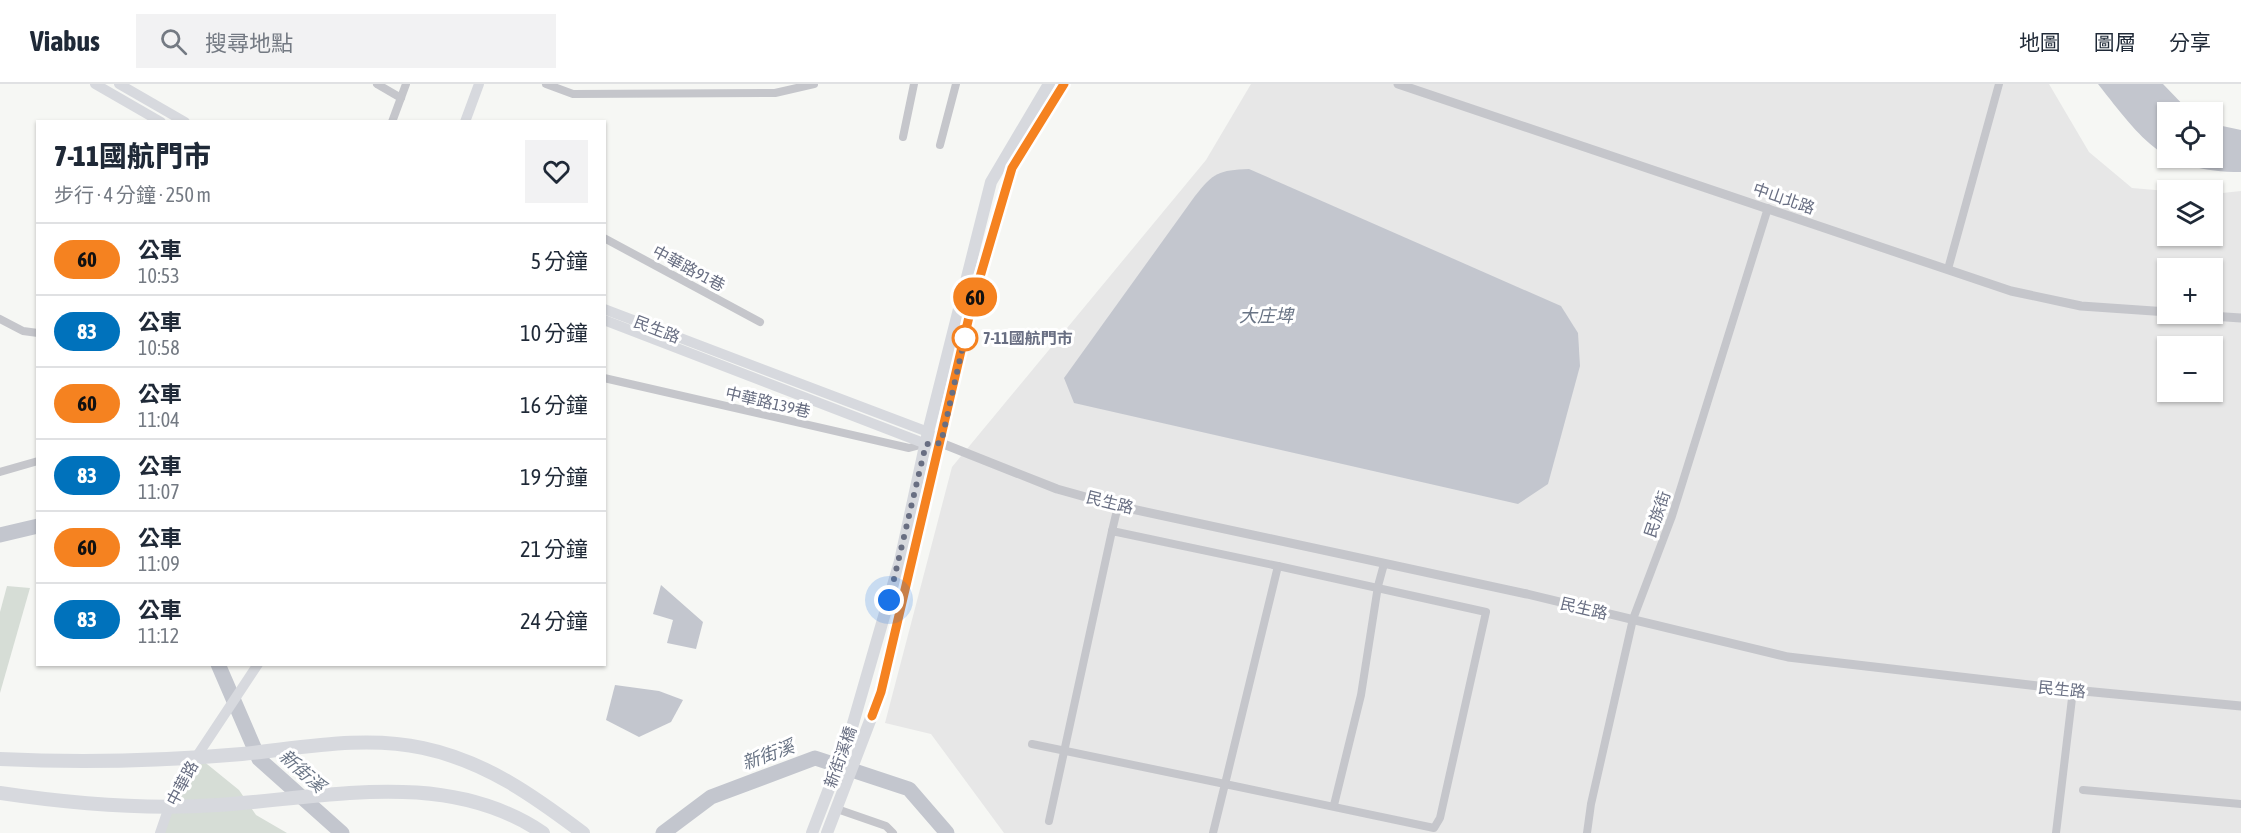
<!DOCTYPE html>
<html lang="zh-TW">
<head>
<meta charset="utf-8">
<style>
	:root { --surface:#fff; --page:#f2f2f3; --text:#1f2937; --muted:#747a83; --line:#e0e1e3 }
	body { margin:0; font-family:"Asap Condensed","Noto Sans TC",sans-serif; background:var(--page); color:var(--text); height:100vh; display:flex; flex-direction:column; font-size:22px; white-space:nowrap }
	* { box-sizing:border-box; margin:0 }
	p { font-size:20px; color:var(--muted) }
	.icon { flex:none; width:33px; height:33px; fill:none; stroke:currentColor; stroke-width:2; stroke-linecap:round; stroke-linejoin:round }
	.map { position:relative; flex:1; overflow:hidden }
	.side { position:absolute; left:36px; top:36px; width:570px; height:546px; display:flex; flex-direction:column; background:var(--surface); border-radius:0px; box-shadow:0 2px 4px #0004 }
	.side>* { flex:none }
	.badge { padding:0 12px; border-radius:20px; font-size:21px; line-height:39px }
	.buttons { position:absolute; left:2157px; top:18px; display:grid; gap:12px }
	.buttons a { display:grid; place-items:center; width:66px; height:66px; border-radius:0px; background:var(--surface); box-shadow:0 2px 4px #0004; font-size:30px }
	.you { position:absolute; width:30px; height:30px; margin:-15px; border:4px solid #fff; border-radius:50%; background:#1a73e8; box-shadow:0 0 0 9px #1a73e833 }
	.map>.badge { position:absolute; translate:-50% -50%; box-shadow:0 0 0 3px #fff }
	.round { display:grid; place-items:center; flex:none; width:63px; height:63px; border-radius:0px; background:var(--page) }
	.head { display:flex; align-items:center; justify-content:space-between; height:102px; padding:0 18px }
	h1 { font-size:28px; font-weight:800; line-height:45px }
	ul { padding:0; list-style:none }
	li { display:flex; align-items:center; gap:18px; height:72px; padding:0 18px; border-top:2px solid var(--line) }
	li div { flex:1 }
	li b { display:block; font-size:22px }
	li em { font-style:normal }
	li .badge { min-width:66px; font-weight:700; text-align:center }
	header { display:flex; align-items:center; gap:36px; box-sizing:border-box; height:84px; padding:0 30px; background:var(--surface); border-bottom:2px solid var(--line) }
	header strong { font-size:28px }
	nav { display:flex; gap:33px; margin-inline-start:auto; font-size:21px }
	.search { width:420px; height:54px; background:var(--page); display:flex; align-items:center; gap:15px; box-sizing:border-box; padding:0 21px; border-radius:0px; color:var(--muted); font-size:22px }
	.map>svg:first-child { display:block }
	.built { fill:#e7e7e7; fill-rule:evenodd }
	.green { fill:#d6ddd6 }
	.water { fill:#c3c6ce }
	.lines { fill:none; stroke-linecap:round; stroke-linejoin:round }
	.river { stroke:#c3c6ce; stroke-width:15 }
	.minor { stroke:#c5c6cb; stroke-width:8 }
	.tertiary { stroke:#c5c6cb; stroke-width:9 }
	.secondary { stroke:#d7d9de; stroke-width:10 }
	.primary { stroke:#d7d9de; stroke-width:12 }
	.motorway { stroke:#d7d9de; stroke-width:14 }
	.line-casing { stroke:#fff; stroke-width:14 }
	.line { stroke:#f58220; stroke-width:9 }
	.walk { stroke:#686e82; stroke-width:6; stroke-dasharray:0 10.8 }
	.stop-dot { fill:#fff; stroke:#f58220; stroke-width:3 }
	.labels { text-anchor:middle; stroke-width:6; stroke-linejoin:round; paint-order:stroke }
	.street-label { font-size:16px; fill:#686e82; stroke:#fff }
	.stop-label { font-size:16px; font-weight:bold; fill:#686e82; stroke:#fff; text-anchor:start }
	.water-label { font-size:18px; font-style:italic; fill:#697485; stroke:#fff }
</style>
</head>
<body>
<header>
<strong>Viabus</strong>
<div class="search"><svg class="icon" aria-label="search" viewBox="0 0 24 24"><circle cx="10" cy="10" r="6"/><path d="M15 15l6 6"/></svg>搜尋地點</div>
<nav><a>地圖</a><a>圖層</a><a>分享</a></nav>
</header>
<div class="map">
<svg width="2241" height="749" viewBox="0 0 2241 749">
	<rect width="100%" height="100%" fill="#f6f7f4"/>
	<path class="built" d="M1251 0H2049L2089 68 2132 104 2167 107 2168 152H2212L2213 110 2241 107V749H1004L931 650 885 639 952 383 1206 76ZM2168 184H2212V230H2168ZM2168 262H2212V308H2168Z"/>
	<g class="green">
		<polygon points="7,502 30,504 0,609 0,528"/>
		<polygon points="202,676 239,706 256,731 287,749 160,749 167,728"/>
	</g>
	<g class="water">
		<path d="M2098 0H2163L2190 28H2168V74H2212L2213 40 2241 46V88C2163 88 2143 57 2098 0Z"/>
		<path d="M1249 85 1561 222 1578 249 1580 282 1548 400 1518 420 1074 319 1064 294 1195 112C1213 89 1219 86 1249 85Z"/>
		<polygon points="661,501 703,538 696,565 667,559 673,536 653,530"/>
		<polygon points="615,601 659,607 683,616 671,638 639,653 606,636"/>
	</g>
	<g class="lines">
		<g class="river">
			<polyline points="0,451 38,442"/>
			<polyline points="218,580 259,675 342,749"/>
			<polyline points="663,749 711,713 815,674 909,705 947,749"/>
		</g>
		<g class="minor">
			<polyline points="377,0 401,14"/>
			<polyline points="546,0 573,10 775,9 814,0"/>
			<polyline points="392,38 406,0"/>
			<polyline points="903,53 914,0"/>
			<polyline points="940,61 956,0"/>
			<polyline points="604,154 760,238"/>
			<polyline points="1948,185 1999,0"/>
			<polyline points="0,235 23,247 38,249"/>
			<polyline points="604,294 909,364 924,360"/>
			<polyline points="0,388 38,377"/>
			<polyline points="1112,447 1118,422"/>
			<polygon points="1278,482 1486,528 1440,734 1434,744 1225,700"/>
			<polyline points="1032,660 1225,700 1213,749"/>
			<polyline points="2083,706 2241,720"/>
			<polyline points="1334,721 1361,611 1378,502 1384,480"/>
			<polyline points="837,725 886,742 893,749"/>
			<polyline points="1049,737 1112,447 1278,482"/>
			<polyline points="1587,749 1591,720 1633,535 1672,432 1768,124"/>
			<polyline points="2056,749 2073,606"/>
		</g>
		<g class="tertiary">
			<polyline points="1398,0 2011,207 2081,222 2168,228"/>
			<polyline points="2181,230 2241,234"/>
			<polyline points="941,359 1057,405 1118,422 1527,510 1788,573 2073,606 2241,622"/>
		</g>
		<g class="secondary">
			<polyline points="95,0 161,38"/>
			<polyline points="119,0 185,38"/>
			<polyline points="465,38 479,0"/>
			<polyline points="604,225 928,348 941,359"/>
			<polyline points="604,236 926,360 932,359"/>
			<polyline points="160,749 172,714 187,687 258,580"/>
		</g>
		<g class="primary">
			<polyline points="812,749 850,650 900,477 928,348 991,98 1049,0"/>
			<polyline points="827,749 881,608 972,220 1012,84 1064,0"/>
		</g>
		<g class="motorway">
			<path d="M0 675C80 679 162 677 242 670 301 664 364 651 423 664 485 677 534 712 583 749"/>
			<path d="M0 709C73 720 145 726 218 721 326 714 446 683 543 749"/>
		</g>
	</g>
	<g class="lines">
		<defs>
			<polyline id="line" points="872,632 881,608 972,220 1012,84 1064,0"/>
		</defs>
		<use href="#line" class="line-casing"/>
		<use href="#line" class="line"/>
		<polyline class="walk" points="889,516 926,360 941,359 967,244 965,254"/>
	</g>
	<circle class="stop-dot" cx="965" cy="254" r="12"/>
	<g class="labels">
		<g class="street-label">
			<text transform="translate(1784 114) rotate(19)" y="6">中山北路</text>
			<text transform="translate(689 184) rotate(28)" y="6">中華路91巷</text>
			<text transform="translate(657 245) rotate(21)" y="6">民生路</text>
			<text transform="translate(768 318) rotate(13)" y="6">中華路139巷</text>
			<text transform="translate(1110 418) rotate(14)" y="6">民生路</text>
			<text transform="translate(1657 430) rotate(-71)" y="6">民族街</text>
			<text transform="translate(1584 524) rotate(13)" y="6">民生路</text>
			<text transform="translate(2062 605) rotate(6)" y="6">民生路</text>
			<text transform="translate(840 673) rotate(-70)" y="6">新街溪橋</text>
			<text transform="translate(182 699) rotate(-62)" y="6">中華路</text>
		</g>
		<g class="stop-label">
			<text x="983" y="260">7-11國航門市</text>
		</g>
		<g class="water-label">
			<text x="1266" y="238">大庄埤</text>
			<text transform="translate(768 671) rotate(-20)" y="6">新街溪</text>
			<text transform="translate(302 687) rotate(42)" y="6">新街溪</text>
		</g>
	</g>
</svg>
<div class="buttons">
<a><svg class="icon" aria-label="locate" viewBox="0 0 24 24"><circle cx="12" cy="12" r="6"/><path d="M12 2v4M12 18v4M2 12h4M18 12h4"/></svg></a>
<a><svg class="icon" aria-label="layers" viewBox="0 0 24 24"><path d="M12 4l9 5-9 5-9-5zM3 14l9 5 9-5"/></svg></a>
<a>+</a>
<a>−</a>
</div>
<div class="you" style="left:889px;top:516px"></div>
<b class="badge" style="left:975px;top:213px;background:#f58220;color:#111">60</b>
<section class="side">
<div class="head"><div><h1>7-11國航門市</h1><p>步行 · 4 分鐘 · 250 m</p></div><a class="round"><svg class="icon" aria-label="heart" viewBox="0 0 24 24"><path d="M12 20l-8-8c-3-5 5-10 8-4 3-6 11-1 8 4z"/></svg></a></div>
<ul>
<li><span class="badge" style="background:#f58220;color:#111">60</span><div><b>公車</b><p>10:53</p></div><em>5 分鐘</em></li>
<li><span class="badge" style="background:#0072bc;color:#fff">83</span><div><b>公車</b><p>10:58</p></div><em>10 分鐘</em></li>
<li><span class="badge" style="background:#f58220;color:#111">60</span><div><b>公車</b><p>11:04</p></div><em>16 分鐘</em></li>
<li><span class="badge" style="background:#0072bc;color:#fff">83</span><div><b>公車</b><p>11:07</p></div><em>19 分鐘</em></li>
<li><span class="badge" style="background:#f58220;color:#111">60</span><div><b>公車</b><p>11:09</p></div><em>21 分鐘</em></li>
<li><span class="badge" style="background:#0072bc;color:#fff">83</span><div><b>公車</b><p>11:12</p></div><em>24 分鐘</em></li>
</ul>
</section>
</div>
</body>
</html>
